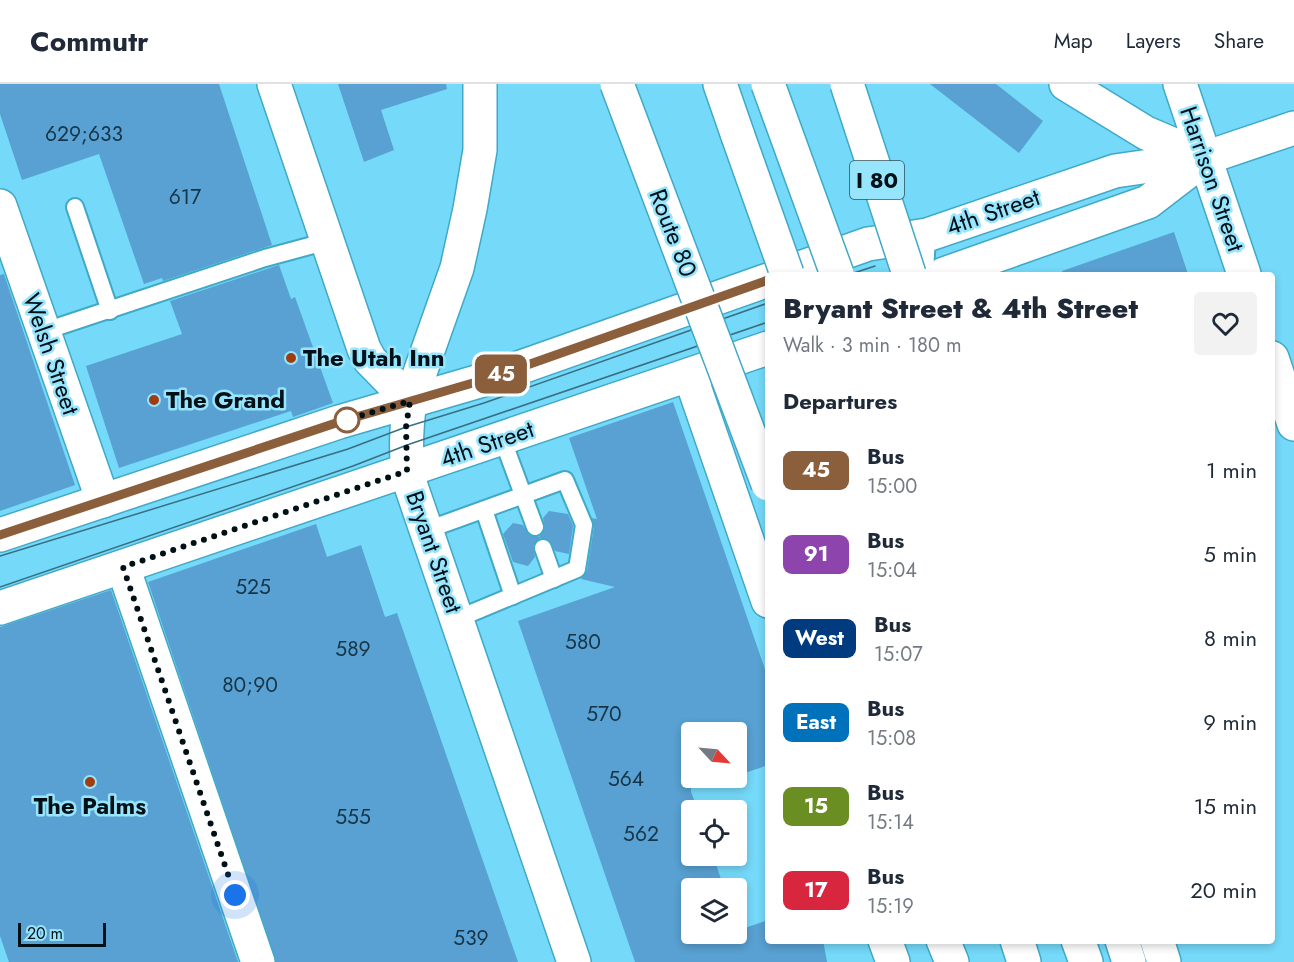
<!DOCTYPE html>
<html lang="en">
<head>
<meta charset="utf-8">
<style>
	:root { --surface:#fff; --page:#f2f2f3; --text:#1f2937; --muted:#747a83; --line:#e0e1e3 }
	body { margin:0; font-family:Jost,sans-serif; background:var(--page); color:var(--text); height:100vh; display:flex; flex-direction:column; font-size:22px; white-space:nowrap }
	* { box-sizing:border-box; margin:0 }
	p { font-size:20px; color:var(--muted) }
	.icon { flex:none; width:33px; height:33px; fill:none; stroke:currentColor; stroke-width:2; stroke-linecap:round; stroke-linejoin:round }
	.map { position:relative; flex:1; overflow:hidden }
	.panel { position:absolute; left:765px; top:188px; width:510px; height:672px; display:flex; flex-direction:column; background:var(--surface); border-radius:6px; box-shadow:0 3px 9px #0003 }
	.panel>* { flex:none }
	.badge { padding:0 12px; border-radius:9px; font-size:21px; line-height:39px }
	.needle { width:39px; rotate:116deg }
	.buttons { position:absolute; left:681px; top:638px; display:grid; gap:12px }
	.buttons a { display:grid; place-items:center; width:66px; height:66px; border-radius:6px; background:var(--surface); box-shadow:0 3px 9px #0003; font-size:30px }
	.scale { position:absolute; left:18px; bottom:15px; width:88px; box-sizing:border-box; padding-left:6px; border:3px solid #001017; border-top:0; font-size:16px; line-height:21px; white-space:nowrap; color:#001017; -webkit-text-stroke:4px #97e4fd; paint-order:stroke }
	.you { position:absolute; width:30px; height:30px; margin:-15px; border:4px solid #fff; border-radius:50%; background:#1a73e8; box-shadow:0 0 0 9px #1a73e833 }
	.map>.badge { position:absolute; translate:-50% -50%; box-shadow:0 0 0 3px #fff }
	h2 { padding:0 18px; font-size:22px; line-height:54px }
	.round { display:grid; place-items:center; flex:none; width:63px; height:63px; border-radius:6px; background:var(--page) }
	.overview { display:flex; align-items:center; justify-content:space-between; height:102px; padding:0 18px }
	h1 { font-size:28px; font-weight:800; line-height:45px }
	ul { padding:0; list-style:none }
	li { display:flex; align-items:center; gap:18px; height:84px; padding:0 18px }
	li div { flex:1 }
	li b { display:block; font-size:22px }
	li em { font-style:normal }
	li .badge { min-width:66px; font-weight:700; text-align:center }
	header { display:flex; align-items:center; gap:36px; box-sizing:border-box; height:84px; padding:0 30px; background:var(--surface); border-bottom:2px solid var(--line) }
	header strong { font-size:28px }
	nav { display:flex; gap:33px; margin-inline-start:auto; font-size:21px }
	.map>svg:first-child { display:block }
	.building { fill:#58a1d2 }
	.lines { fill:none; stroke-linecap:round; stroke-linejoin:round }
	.service-casing { stroke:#40a9c7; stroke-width:20 }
	.minor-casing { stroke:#40a9c7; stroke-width:36 }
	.secondary-casing { stroke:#40a9c7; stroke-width:36 }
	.motorway-casing { stroke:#40a9c7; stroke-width:36 }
	.service { stroke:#fff; stroke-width:16 }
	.minor { stroke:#fff; stroke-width:33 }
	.secondary { stroke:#fff; stroke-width:33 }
	.motorway { stroke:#fff; stroke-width:33 }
	.tram { stroke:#386f82; stroke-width:1.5 }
	.motorway-bridge-casing { stroke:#40a9c7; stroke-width:36; stroke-linecap:butt }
	.motorway-bridge { stroke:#fff; stroke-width:33 }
	.line-casing { stroke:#fff; stroke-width:14 }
	.line { stroke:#8b5e3c; stroke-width:9 }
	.walk { stroke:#001017; stroke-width:6; stroke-dasharray:0 10.8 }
	.poi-dot { fill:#a13c0f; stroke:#97e4fd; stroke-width:2 }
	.stop-dot { fill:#fff; stroke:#8b5e3c; stroke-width:3 }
	.labels { text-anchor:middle; stroke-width:5; stroke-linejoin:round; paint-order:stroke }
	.number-label { font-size:21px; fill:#163446 }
	.shield { fill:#97e4fd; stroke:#2d505c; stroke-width:1.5 }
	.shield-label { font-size:22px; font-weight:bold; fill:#001017 }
	.street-label { font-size:24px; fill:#001017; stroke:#97e4fd }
	.poi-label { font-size:24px; font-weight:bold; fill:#001017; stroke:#97e4fd; text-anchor:start }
</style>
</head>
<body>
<header>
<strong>Commutr</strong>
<nav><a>Map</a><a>Layers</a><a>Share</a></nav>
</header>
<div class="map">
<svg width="1294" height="878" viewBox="0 0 1294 878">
	<rect width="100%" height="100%" fill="#75d9f9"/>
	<g class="building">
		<polygon points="0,0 219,0 272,161 163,197 162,194 144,200 99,70 22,96 0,30"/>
		<polygon points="338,0 446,0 447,5 381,26 394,66 364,78"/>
		<polygon points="930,0 996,0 1043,37 1019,69"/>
		<polygon points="1174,148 1188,190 1063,190 1062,187"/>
		<polygon points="279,181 291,215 295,213 333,319 293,333 291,327 119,384 86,282 182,250 170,217"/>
		<polygon points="4,190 75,401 0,427 0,191"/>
		<polygon points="673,318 768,594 768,681 736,692 736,648 692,648 691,708 698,726 692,726 692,771 713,771 724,804 692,804 692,849 736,849 736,847 768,836 768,856 823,856 827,878 635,878 518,537 615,503 581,495 587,487 594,443 592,434 597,435 569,354"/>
		<polygon points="549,427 568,430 573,442 569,470 555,467 549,456 540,454 533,462 535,473 528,482 513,478 503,450 513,439 523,441 529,451 539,453 545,445 543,434"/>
		<polygon points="316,440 327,473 361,461 385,533 397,529 518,878 276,878 148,498"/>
		<polygon points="111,506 238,878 9,878 0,852 0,543"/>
	</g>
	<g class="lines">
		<defs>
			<g id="service">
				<polyline points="75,123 110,227"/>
				<polyline points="925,190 927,151"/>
				<polyline points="42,248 265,174 328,157"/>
				<polyline points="502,354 535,443"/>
				<polyline points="484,426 513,512"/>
				<polyline points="427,446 565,396 584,441 577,485 457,535"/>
				<polyline points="543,464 554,495"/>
			</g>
			<g id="minor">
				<polyline points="0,122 103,417"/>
				<polyline points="690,291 768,517"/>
				<polyline points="123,483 258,878"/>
				<polyline points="885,856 893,878"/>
				<polyline points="1157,856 1164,878"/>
			</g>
			<g id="secondary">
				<polyline points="274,0 364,265 370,276 410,317"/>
				<polyline points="1180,0 1244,190"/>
				<polyline points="783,190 868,160 927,151 1115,87 1205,74 1294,44"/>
				<polyline points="944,190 1148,118 1204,75"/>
				<polyline points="1272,274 1294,340"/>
				<path d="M410 317C406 345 404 374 411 402L574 878"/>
				<polyline points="0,451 339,338 490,294 768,196"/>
				<polyline points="0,524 768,264"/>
			</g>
			<g id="motorway">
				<polyline points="720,0 738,52"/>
				<polyline points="1066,0 1146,49 1205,74"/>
				<polyline points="410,317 457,184 470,125 480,66 480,0"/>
				<polyline points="943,856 952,878"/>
				<polyline points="1017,856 1024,878"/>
				<polyline points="1078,856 1086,878"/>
				<polyline points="1122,856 1129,878"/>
			</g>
		</defs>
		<use href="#service" class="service-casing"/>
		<use href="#minor" class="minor-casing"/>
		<use href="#secondary" class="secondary-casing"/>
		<use href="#motorway" class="motorway-casing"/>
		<use href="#service" class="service"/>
		<use href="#minor" class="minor"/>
		<use href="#secondary" class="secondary"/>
		<use href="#motorway" class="motorway"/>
		<g class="tram">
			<polyline points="851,190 875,182"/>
			<polyline points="0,472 348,365 406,343 484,319 768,219"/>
			<polyline points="0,503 353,382 407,361 768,238"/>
		</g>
		<defs>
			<g id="motorway-bridge">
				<polyline points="617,0 768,400"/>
				<polyline points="768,0 837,190"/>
				<polyline points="847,0 909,190"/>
				<polyline points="738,52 787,190"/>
			</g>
		</defs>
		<use href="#motorway-bridge" class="motorway-bridge-casing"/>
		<use href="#motorway-bridge" class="motorway-bridge"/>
	</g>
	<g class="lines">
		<defs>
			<polyline id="line" points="0,451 339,338 490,294 768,196"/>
		</defs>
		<use href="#line" class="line-casing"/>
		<use href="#line" class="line"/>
		<polyline class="walk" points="235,811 123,483 407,387 406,343 410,317 339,338 347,336"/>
	</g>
	<g class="poi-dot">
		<circle cx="291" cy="274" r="6"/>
		<circle cx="154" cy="316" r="6"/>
		<circle cx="90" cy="698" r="6"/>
	</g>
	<circle class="stop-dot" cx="347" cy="336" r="12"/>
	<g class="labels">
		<g class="number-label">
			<text x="84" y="57">629;633</text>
			<text x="185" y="120">617</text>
			<text x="253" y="510">525</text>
			<text x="583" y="565">580</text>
			<text x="353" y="572">589</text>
			<text x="250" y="608">80;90</text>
			<text x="604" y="637">570</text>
			<text x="626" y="702">564</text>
			<text x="353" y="740">555</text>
			<text x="641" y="757">562</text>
			<text x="471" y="861">539</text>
		</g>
		<rect class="shield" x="850" y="77" width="54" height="38" rx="4.5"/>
		<g class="shield-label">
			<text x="877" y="104">I 80</text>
		</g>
		<g class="street-label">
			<text transform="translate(1212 95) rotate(71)" y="8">Harrison Street</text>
			<text transform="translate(993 128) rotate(-19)" y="8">4th Street</text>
			<text transform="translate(673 149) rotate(69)" y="8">Route 80</text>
			<text transform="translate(51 270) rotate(71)" y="8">Welsh Street</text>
			<text transform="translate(487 360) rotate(-19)" y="8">4th Street</text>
			<text transform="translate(434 468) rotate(71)" y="8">Bryant Street</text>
		</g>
		<g class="poi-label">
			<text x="303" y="282">The Utah Inn</text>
			<text x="166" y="324">The Grand</text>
			<text x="90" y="730" text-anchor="middle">The Palms</text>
		</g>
	</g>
</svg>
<div class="buttons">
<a><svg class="needle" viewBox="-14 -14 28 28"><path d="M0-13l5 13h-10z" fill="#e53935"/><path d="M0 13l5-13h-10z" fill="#747a83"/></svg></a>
<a><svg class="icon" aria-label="locate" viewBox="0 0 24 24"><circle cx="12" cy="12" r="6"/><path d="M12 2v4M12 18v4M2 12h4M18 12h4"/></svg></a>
<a><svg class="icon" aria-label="layers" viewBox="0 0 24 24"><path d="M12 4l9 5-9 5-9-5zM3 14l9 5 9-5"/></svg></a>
</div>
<div class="scale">20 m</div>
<div class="you" style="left:235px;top:811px"></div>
<b class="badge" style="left:501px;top:290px;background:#8b5e3c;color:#fff">45</b>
<section class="panel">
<div class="overview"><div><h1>Bryant Street &amp; 4th Street</h1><p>Walk · 3 min · 180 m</p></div><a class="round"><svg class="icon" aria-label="heart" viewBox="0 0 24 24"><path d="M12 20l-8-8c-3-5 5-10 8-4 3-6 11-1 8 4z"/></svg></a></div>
<h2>Departures</h2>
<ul>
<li><span class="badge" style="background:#8b5e3c;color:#fff">45</span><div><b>Bus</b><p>15:00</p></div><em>1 min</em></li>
<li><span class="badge" style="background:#8e44ad;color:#fff">91</span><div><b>Bus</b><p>15:04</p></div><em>5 min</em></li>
<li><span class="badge" style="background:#003b80;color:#fff">West</span><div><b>Bus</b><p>15:07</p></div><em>8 min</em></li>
<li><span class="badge" style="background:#0072bc;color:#fff">East</span><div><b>Bus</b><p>15:08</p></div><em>9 min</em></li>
<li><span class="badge" style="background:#6b8e23;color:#fff">15</span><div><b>Bus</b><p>15:14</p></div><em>15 min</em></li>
<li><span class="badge" style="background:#d7263d;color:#fff">17</span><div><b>Bus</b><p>15:19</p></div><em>20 min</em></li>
</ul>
</section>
</div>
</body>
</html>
